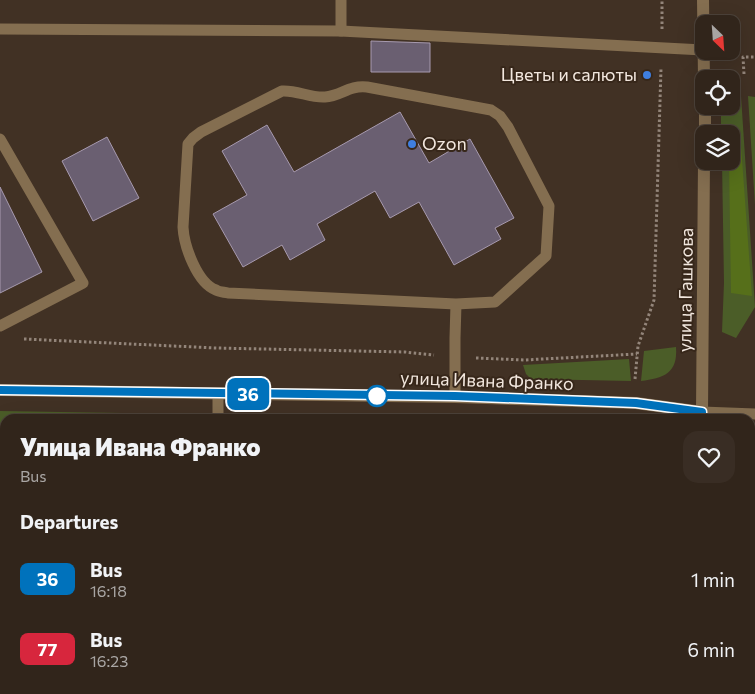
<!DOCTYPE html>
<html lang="en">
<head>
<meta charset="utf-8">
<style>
	:root { --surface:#31251b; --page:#392d24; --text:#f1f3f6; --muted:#a8a5a3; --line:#4c423a }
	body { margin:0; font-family:Commissioner,sans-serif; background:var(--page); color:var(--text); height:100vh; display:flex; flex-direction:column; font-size:19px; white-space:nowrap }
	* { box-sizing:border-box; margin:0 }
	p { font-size:16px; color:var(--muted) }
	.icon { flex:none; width:28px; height:28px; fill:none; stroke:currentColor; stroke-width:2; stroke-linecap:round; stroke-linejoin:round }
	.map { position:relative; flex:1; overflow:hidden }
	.sheet { position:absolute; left:0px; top:414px; width:755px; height:281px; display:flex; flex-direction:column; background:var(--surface); border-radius:15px 15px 0 0; box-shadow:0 5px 20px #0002,0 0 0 1px var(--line) }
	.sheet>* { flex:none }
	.badge { padding:0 10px; border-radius:8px; font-size:18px; line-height:32px }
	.needle { width:32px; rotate:155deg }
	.fabs { position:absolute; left:695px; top:15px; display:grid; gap:10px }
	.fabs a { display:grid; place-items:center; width:45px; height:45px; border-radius:10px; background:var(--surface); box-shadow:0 5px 20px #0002,0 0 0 1px var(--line); font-size:25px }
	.map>.badge { position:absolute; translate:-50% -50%; box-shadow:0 0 0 2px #fff }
	h2 { padding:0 20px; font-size:19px; line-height:45px }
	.round { display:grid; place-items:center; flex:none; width:52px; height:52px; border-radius:15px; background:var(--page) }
	.summary { display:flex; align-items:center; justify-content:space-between; height:85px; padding:0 20px }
	h1 { font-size:24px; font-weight:800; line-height:38px }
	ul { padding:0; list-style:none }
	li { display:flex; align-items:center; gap:15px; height:70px; padding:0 20px }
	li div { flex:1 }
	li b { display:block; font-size:19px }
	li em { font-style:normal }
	li .badge { min-width:55px; font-weight:700; text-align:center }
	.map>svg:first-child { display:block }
	.green { fill:#4b5d28 }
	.forest { fill:#566f1a }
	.building { fill:#6a5f71; stroke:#a79aaf }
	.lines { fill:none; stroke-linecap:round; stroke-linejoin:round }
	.path { stroke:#93857a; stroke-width:3; stroke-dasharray:2.5 2.5; stroke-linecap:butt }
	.service { stroke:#846e50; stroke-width:11 }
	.minor { stroke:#846e50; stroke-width:12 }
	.tertiary { stroke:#846e50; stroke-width:12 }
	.line-casing { stroke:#fff; stroke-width:11 }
	.line { stroke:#0072bc; stroke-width:8 }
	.shop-dot { fill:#3f7fe0; stroke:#37271a; stroke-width:2 }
	.stop-dot { fill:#fff; stroke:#0072bc; stroke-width:2.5 }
	.labels { text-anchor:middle; stroke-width:4; stroke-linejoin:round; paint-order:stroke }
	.poi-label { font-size:18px; fill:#f2e7de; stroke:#37271a; text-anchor:end }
	.street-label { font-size:18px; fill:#f2e7de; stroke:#37271a }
</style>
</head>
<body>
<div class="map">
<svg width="755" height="694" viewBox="0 0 755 694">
	<rect width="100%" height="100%" fill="#413124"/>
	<g class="green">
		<polygon points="731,95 741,96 755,307 736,338 722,332 724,283 722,161 731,161 731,134 721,134 721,106 731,106"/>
		<polygon points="748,96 755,97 755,205"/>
		<path d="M676 347C678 374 663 378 641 381L644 351Z"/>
		<polygon points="629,359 631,381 531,379 526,374 523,365"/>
		<polygon points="0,411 185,414 193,415 198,419 5,419 5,446 0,446"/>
		<polygon points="0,457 5,458 5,518 0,518"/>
		<rect x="11" y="690" width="97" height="4"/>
		<rect x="719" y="690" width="26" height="4"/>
	</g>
	<polygon class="forest" points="740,132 752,296 731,293 729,161 731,161 731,137"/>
	<g class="building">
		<polygon points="371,41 430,43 430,72 371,72"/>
		<polygon points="400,112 429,163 470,139 514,218 495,228 501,239 454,265 419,202 390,218 375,191 317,224 325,240 290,260 282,245 243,267 213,214 247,195 222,151 267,125 294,172"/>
		<polygon points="107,137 139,198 93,221 62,161"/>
		<polygon points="0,187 42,272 0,293"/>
	</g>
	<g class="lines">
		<g class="path">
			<polyline points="662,29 662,0"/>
			<polyline points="744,74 743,57 755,57"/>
			<polyline points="24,339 216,348 405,352 434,355"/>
			<polyline points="476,358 524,360 637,354"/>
			<polyline points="635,379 638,346 654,300 661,68"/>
			<polyline points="0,452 5,452"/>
			<polyline points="750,690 750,694"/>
		</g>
		<g class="service">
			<polyline points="0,29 341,31 703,50"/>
			<polyline points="341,31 341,0"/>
			<polyline points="0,139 83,283 0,326"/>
			<path d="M455 397V338L456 304 228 293C224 292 219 292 216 290 197 283 184 246 183 227L188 144 193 138 201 132 282 91C297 90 310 98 325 97 341 96 349 85 367 87L491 110 500 116 508 127 549 206 546 256 495 302 456 304"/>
			<polyline points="702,412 755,414"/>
			<polyline points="218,419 218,394"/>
			<polyline points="116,694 116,690"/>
			<polyline points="505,694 505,690"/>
		</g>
		<g class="minor">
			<polyline points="703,0 704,79"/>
			<polyline points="705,134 705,106"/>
			<polyline points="702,412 704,161"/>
		</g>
		<g class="tertiary">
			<polyline points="0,390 455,397 636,403 702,412 702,419"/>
			<polyline points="690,694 690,690"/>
		</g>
	</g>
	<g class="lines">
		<defs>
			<polyline id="line" points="0,390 455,396 636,403 702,412 702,419"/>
		</defs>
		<use href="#line" class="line-casing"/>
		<use href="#line" class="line"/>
	</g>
	<g class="shop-dot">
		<circle cx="647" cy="75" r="5"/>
		<circle cx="412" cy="144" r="5"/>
	</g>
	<circle class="stop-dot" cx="377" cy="396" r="10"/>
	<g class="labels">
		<g class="poi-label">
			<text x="637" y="81">Цветы и салюты</text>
			<text x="422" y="150" text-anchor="start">Ozon</text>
		</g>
		<g class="street-label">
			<text transform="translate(686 290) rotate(-89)" y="6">улица Гашкова</text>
			<text transform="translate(487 381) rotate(2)" y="6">улица Ивана Франко</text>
		</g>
	</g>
</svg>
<div class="fabs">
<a><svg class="needle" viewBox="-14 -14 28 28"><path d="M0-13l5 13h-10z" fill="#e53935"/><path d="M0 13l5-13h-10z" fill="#a8a5a3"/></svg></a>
<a><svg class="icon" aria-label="locate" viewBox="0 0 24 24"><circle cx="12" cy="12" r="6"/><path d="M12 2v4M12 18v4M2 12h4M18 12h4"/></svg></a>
<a><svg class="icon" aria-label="layers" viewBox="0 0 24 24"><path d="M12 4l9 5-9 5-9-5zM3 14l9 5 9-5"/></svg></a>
</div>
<b class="badge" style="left:248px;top:394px;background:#0072bc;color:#fff">36</b>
<section class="sheet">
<div class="summary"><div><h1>Улица Ивана Франко</h1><p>Bus</p></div><a class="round"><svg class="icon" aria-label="heart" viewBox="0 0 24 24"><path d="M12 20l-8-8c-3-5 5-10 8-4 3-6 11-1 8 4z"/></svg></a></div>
<h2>Departures</h2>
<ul>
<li><span class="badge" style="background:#0072bc;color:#fff">36</span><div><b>Bus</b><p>16:18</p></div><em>1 min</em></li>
<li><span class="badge" style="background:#d7263d;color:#fff">77</span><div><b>Bus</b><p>16:23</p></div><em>6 min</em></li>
</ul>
</section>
</div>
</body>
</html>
